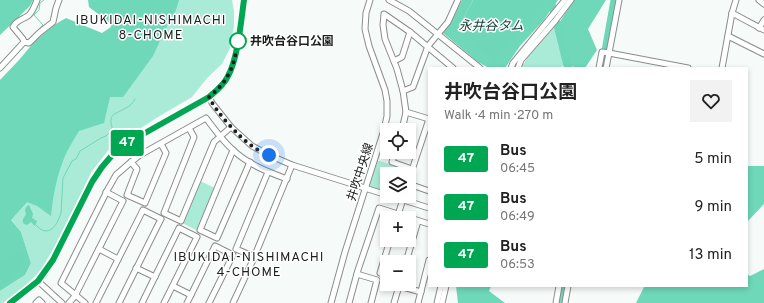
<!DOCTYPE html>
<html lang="en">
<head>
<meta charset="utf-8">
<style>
	:root { --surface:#fff; --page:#f2f2f2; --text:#222; --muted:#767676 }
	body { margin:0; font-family:Overpass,"Noto Sans JP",sans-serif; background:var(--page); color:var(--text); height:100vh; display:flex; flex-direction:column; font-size:15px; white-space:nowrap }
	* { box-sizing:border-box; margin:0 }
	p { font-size:13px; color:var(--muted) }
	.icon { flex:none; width:22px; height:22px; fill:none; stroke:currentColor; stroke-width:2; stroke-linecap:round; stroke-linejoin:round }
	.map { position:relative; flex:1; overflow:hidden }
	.panel { position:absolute; left:428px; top:67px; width:320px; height:220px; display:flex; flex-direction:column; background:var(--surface); border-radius:0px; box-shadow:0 2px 6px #0003 }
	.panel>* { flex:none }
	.badge { padding:0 8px; border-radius:3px; font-size:14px; line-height:26px }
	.controls { position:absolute; left:380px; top:123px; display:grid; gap:8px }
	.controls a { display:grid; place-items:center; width:36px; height:36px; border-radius:0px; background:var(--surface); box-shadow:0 2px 6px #0003; font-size:20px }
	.you { position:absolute; width:20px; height:20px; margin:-10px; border:3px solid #fff; border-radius:50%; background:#1a73e8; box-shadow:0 0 0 6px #1a73e833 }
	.map>.badge { position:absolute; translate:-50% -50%; box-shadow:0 0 0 2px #fff }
	.round { display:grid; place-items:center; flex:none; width:42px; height:42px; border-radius:0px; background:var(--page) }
	.head { display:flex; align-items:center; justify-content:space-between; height:68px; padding:0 16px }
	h1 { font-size:19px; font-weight:700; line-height:30px }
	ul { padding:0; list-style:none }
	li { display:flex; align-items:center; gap:12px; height:48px; padding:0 16px }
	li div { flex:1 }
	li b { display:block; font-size:15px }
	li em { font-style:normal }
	li .badge { min-width:44px; font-weight:700; text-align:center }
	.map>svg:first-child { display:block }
	.green { fill:#a9ebd6 }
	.forest { fill:#6fd8b9 }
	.water { fill:#6ed7b8 }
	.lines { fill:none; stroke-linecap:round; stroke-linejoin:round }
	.stream { stroke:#6ed7b8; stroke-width:1 }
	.river { stroke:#6ed7b8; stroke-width:7 }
	.minor-casing { stroke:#898d8c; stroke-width:7 }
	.minor { stroke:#fff; stroke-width:5 }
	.line-casing { stroke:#fff; stroke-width:9 }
	.line { stroke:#00a651; stroke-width:6 }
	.walk { stroke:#1d1f1f; stroke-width:4; stroke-dasharray:0 7.2 }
	.stop-dot { fill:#fff; stroke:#00a651; stroke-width:2 }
	.labels { text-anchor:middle; stroke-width:3; stroke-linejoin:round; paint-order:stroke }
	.stop-label { font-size:12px; font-weight:bold; fill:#1d1f1f; stroke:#fff; text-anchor:start }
	.street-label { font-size:12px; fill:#1d1f1f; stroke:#fff }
	.neighbourhood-label { font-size:13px; letter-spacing:1px; fill:#1d1f1f; stroke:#fff }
	.water-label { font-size:13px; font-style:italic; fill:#103f33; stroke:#fff }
</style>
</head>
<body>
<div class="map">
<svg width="764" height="303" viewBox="0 0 764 303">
	<rect width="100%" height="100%" fill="#f6fbf9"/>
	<g class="green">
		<polygon points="175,0 232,0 234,11 234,26 230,48 222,64 208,77 192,97 158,117 110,148 92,171 54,248 40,271 25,286 3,303 0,303 0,291 25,275 31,263 21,232 8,216 68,143"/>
		<polygon points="555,26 564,64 561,68 521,68 528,57"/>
		<polygon points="376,160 410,170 409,174 387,174 387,193 374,189 370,186 370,180"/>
		<polygon points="200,181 215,188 198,231 182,223"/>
	</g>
	<g class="forest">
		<polygon points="0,0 33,0 30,6 0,35"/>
		<path d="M88 0H179L176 10 165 30 153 56 123 97H110L104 123 79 131C74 139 69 147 65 156 57 175 53 195 51 216L37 206 27 202 11 220 21 232 31 263 25 275 0 291V80L19 60 35 41 54 25 66 18 85 26 102 33 111 27 110 23 89 7Z"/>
		<polygon points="462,0 473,0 463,19 495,61 546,0 558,0 543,21 520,46 505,68 489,68 478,62 443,33 451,23"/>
		<polygon points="574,0 606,0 588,29 597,50 585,68 576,68 568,64 559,23"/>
		<polygon points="747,166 764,166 764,204 747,222"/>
		<polygon points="764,269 764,303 636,303 644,287 647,286 747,286 747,274 750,276"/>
		<polygon points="456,286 491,286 489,291 505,303 458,303"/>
	</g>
	<g class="water">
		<polygon points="473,0 547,0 495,62 469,40 463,32 463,19"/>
		<path d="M29 205 33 214 32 218 37 221 35 226 31 222 27 225 24 224C21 220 24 218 26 214L25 210 26 207Z"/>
		<path d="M20 252C21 253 23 255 23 257 27 270 9 281 0 287V260L9 257Z"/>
	</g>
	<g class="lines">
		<g class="stream">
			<polyline points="31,37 43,25 34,15 39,10 40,3 44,0"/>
			<polyline points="9,62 26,44"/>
			<path d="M36 225C48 239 57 226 61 213L63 178 72 161 76 159 80 151 101 138 106 136 111 131 112 127C108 113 116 114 126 108 130 106 133 103 135 99"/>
		</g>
		<g class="river">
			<polyline points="551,0 567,66 569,68"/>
			<polyline points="602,68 614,0"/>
			<polyline points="560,303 564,286"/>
		</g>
		<defs>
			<g id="minor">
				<polyline points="389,0 409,11 480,68"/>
				<polyline points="759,0 764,4"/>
				<polyline points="732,13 764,30"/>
				<polyline points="759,28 764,20"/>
				<polyline points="728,36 764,54"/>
				<path d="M24 42 23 39 13 27C17 19 23 20 29 15 33 11 35 5 37 0"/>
				<polyline points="394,61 402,57 410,32"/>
				<polyline points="0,68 24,42 29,43 39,33 53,22 56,8 59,0"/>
				<polyline points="511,68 513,63 565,0"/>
				<polyline points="518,68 521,60 555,21 571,0"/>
				<polyline points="599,68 602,52 609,53 619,0"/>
				<polyline points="606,68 609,53 688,68"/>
				<polyline points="722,68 732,13 736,0"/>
				<polyline points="403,91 413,87 428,46 448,22 458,0"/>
				<polyline points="209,97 212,103 231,127 252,146 269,155 292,165 387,195"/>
				<polyline points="406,112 429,119 409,179"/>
				<polyline points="189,128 194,137 164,213 181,221 214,142 231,127"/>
				<polyline points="402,130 406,112 403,91 397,69 385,39 383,25 384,14 410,32 453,68"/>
				<polyline points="233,150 200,230 217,238 250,162"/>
				<polyline points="395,152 392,162 412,169"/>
				<polyline points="131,162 137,169 127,195 145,203 166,153 161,144"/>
				<polyline points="409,184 429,191"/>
				<polyline points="391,196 429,208"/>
				<polyline points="397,218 404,196"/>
				<polyline points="99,249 118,259"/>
				<polyline points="255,257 236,249 268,172"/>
				<polyline points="406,262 418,221"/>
				<polyline points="136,268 155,277"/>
				<polyline points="357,274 377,280 371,303"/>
				<polyline points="387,275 380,273 390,240"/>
				<polyline points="38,281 62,303"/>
				<polyline points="173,286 191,295"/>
				<polyline points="10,303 33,285 43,276 53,260 92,182 102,167 114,153 129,142 209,97 220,88 229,76 235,57 244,0"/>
				<polyline points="36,303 39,300 42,303"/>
				<polyline points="69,303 75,296 123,201 106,192"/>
				<path d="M85 303 61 283 108 189 116 175 131 162 140 155 206 118C214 129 222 140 232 149 247 164 268 172 287 179"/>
				<polyline points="96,303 143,210 161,219 119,303"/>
				<polyline points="142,303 179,228 197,237 164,303"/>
				<polyline points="187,303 215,246 233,255 209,303"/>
				<polyline points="233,303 253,260 292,165"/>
				<polyline points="331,303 345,252 384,130 387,116 387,101 385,90 369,46 365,29 366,13 370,0"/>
				<polyline points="349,303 358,270 379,208 429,224"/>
				<polyline points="394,303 399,286 421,292"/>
				<polyline points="418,303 429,260"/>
				<polyline points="437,303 441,286"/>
				<polyline points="442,303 446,286"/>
				<polyline points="556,303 559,286"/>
				<polyline points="565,303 568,286"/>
			</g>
		</defs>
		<use href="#minor" class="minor-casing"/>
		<use href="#minor" class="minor"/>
	</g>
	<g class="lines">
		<defs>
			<path id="line" d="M10 303 38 281 53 260 92 182 102 167 114 153 129 142 209 97C216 91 224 85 228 76 238 58 241 21 244 0"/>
		</defs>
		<use href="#line" class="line-casing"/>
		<use href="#line" class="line"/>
		<path class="walk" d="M238 41C237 46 236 52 235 57 230 76 223 85 209 97 216 112 239 137 252 146 257 150 263 152 269 155"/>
	</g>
	<circle class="stop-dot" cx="238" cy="41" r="8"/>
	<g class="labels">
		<g class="stop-label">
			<text x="250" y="45">井吹台谷口公園</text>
		</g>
		<g class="street-label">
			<text transform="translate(360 172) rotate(-72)" y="4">井吹中央線</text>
		</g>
		<g class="neighbourhood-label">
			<text x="151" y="24">IBUKIDAI-NISHIMACHI<tspan x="151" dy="15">8-CHOME</tspan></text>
			<text x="249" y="261">IBUKIDAI-NISHIMACHI<tspan x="249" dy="15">4-CHOME</tspan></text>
		</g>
		<g class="water-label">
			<text x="491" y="30">永井谷タム</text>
		</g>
	</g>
</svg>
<div class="controls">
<a><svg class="icon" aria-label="locate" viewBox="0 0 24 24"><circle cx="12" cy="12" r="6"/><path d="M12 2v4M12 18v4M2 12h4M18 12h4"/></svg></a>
<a><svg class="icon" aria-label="layers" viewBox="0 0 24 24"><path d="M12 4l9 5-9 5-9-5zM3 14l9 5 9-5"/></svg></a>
<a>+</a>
<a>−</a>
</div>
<div class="you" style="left:269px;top:155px"></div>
<b class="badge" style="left:127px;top:143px;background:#00a651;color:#fff">47</b>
<section class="panel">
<div class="head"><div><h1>井吹台谷口公園</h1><p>Walk · 4 min · 270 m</p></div><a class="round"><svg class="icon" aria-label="heart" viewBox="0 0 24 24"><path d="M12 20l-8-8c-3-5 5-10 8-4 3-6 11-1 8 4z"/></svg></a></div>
<ul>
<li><span class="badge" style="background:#00a651;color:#fff">47</span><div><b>Bus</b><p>06:45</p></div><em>5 min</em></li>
<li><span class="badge" style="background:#00a651;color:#fff">47</span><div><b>Bus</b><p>06:49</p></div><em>9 min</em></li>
<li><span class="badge" style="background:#00a651;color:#fff">47</span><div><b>Bus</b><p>06:53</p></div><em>13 min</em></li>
</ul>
</section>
</div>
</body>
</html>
